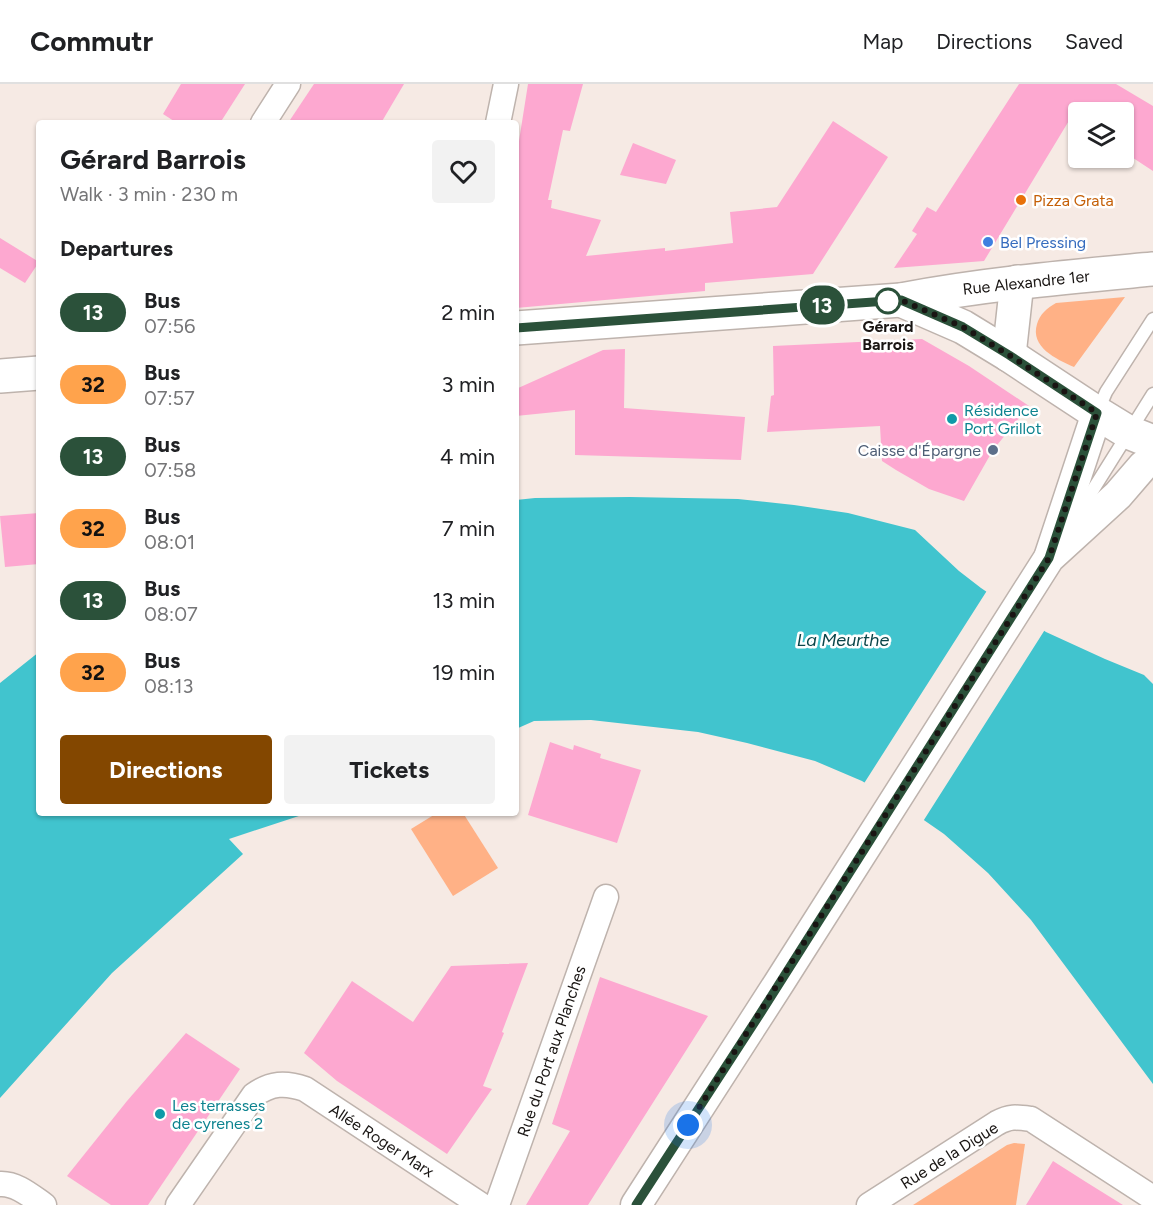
<!DOCTYPE html>
<html lang="en">
<head>
<meta charset="utf-8">
<style>
	:root { --surface:#fff; --page:#f2f2f2; --text:#202124; --muted:#757577; --line:#e0e0e0; --accent:#834700 }
	body { margin:0; font-family:Figtree,sans-serif; background:var(--page); color:var(--text); height:100vh; display:flex; flex-direction:column; font-size:22px; white-space:nowrap }
	* { box-sizing:border-box; margin:0 }
	p { font-size:20px; color:var(--muted) }
	.icon { flex:none; width:33px; height:33px; fill:none; stroke:currentColor; stroke-width:2; stroke-linecap:round; stroke-linejoin:round }
	.map { position:relative; flex:1; overflow:hidden }
	.details { position:absolute; left:36px; top:36px; width:483px; height:696px; display:flex; flex-direction:column; background:var(--surface); border-radius:6px; box-shadow:0 2px 4px #0004 }
	.details>* { flex:none }
	.badge { padding:0 12px; border-radius:20px; font-size:21px; line-height:39px }
	.tools { position:absolute; left:1068px; top:18px; display:grid; gap:12px }
	.tools a { display:grid; place-items:center; width:66px; height:66px; border-radius:6px; background:var(--surface); box-shadow:0 2px 4px #0004; font-size:30px }
	.you { position:absolute; width:30px; height:30px; margin:-15px; border:4px solid #fff; border-radius:50%; background:#1a73e8; box-shadow:0 0 0 9px #1a73e833 }
	.map>.badge { position:absolute; translate:-50% -50%; box-shadow:0 0 0 3px #fff }
	h2 { padding:0 24px; font-size:22px; line-height:54px }
	.round { display:grid; place-items:center; flex:none; width:63px; height:63px; border-radius:6px; background:var(--page) }
	.headline { display:flex; align-items:center; justify-content:space-between; height:102px; padding:0 24px }
	h1 { font-size:28px; font-weight:700; line-height:45px }
	.cta { display:flex; gap:12px; margin-top:auto; padding:12px 24px }
	.cta a { flex:1; height:69px; border-radius:6px; background:var(--accent); color:#fff; font-size:24px; font-weight:700; line-height:69px; text-align:center }
	.cta a+a { background:var(--page); color:var(--text) }
	ul { padding:0; list-style:none }
	li { display:flex; align-items:center; gap:18px; height:72px; padding:0 24px }
	li div { flex:1 }
	li b { display:block; font-size:22px }
	li em { font-style:normal }
	li .badge { min-width:66px; font-weight:700; text-align:center }
	header { display:flex; align-items:center; gap:36px; box-sizing:border-box; height:84px; padding:0 30px; background:var(--surface); border-bottom:2px solid var(--line) }
	header strong { font-size:28px }
	nav { display:flex; gap:33px; margin-inline-start:auto; font-size:21px }
	.map>svg:first-child { display:block }
	.green { fill:#ffb186 }
	.water { fill:#41c4ce }
	.pier { fill:#f6eae4 }
	.building { fill:#fda8d0 }
	.lines { fill:none; stroke-linecap:round; stroke-linejoin:round }
	.service-casing { stroke:#beb3ad; stroke-width:15 }
	.minor-casing { stroke:#beb3ad; stroke-width:27 }
	.tertiary-casing { stroke:#beb3ad; stroke-width:33 }
	.secondary-casing { stroke:#beb3ad; stroke-width:36 }
	.service { stroke:#fff; stroke-width:12 }
	.minor { stroke:#fff; stroke-width:24 }
	.tertiary { stroke:#fff; stroke-width:30 }
	.secondary { stroke:#fff; stroke-width:33 }
	.line-casing { stroke:#fff; stroke-width:14 }
	.line { stroke:#2b513a; stroke-width:9 }
	.walk { stroke:#191513; stroke-width:6; stroke-dasharray:0 10.8 }
	.food-dot { fill:#e8710a; stroke:#fff; stroke-width:2 }
	.shop-dot { fill:#3f7fe0; stroke:#fff; stroke-width:2 }
	.stop-dot { fill:#fff; stroke:#2b513a; stroke-width:3 }
	.culture-dot { fill:#0f9aa8; stroke:#fff; stroke-width:2 }
	.service-dot { fill:#5c6f8a; stroke:#fff; stroke-width:2 }
	.labels { text-anchor:middle; stroke-width:5; stroke-linejoin:round; paint-order:stroke }
	.food-label { font-size:16px; fill:#c56008; stroke:#fff; text-anchor:start }
	.shop-label { font-size:16px; fill:#366cbe; stroke:#fff; text-anchor:start }
	.street-label { font-size:16px; fill:#191513; stroke:#fff }
	.stop-label { font-size:16px; font-weight:bold; fill:#191513; stroke:#fff }
	.culture-label { font-size:16px; fill:#0d838f; stroke:#fff; text-anchor:start }
	.service-label { font-size:16px; fill:#4e5e75; stroke:#fff; text-anchor:end }
	.water-label { font-size:18px; font-style:italic; fill:#0b464a; stroke:#fff }
</style>
</head>
<body>
<header>
<strong>Commutr</strong>
<nav><a>Map</a><a>Directions</a><a>Saved</a></nav>
</header>
<div class="map">
<svg width="1153" height="1121" viewBox="0 0 1153 1121">
	<rect width="100%" height="100%" fill="#f6eae4"/>
	<g class="green">
		<path d="M1125 213 1074 283C1056 275 1030 263 1037 240 1040 230 1047 224 1056 219Z"/>
		<polygon points="437,729 463,729 498,784 453,812 411,745"/>
		<polygon points="1014,1059 1025,1060 1016,1121 913,1121 1007,1061"/>
	</g>
	<g class="water">
		<polygon points="630,413 738,415 794,421 848,429 915,446 959,487 981,504 1046,548 1105,575 1144,591 1153,600 1153,1000 1031,836 988,789 944,750 905,723 862,697 815,677 747,659 698,648 591,636 534,637 516,645 516,416 535,414"/>
		<polygon points="39,568 39,729 308,729 229,755 243,770 112,889 0,1014 0,599"/>
	</g>
	<polygon class="pier" points="988,505 1046,544 922,739 904,726 863,701"/>
	<g class="building">
		<polygon points="181,0 245,0 220,39 177,39 163,30"/>
		<polygon points="314,0 404,0 381,39 288,39"/>
		<polygon points="528,0 583,0 570,47 563,46 548,116 552,116 551,124 601,136 586,172 665,164 665,167 733,159 730,128 777,123 833,37 888,73 813,190 705,199 705,207 516,224 516,76"/>
		<polygon points="1019,0 1116,0 1153,22 1153,87 1124,68 1124,28 1078,28 1078,40 1070,35 984,177 894,184 917,150 912,147 927,123 936,128"/>
		<polygon points="633,59 676,76 666,100 620,91"/>
		<polygon points="0,154 39,178 25,199 0,184"/>
		<polygon points="922,255 969,282 1029,322 993,366 964,417 929,405 896,386 882,377 880,342 767,348 771,312 774,311 773,262"/>
		<polygon points="625,265 624,324 745,333 741,376 575,371 575,326 516,332 516,305 603,266"/>
		<polygon points="39,429 39,480 5,483 0,432"/>
		<polygon points="550,658 573,666 574,661 601,670 600,674 641,686 617,759 528,731"/>
		<polygon points="528,879 502,948 504,949 483,1002 492,1005 447,1070 337,997 304,969 352,897 413,938 451,882"/>
		<polygon points="600,893 708,932 588,1121 526,1121 570,1047 552,1040"/>
		<polygon points="186,949 240,985 148,1121 111,1121 67,1092 127,1017"/>
		<polygon points="1053,1077 1086,1098 1123,1121 1026,1121"/>
	</g>
	<g class="lines">
		<defs>
			<g id="service">
				<polyline points="1097,329 1106,308 1153,235"/>
				<polyline points="1074,436 1153,310"/>
			</g>
			<g id="minor">
				<polyline points="263,39 288,0"/>
				<polyline points="498,39 506,0"/>
				<path d="M0 1100C16 1099 31 1112 44 1121"/>
				<path d="M178 1121 254 1011C271 999 285 998 305 1005L481 1121"/>
				<polyline points="497,1121 606,813"/>
				<path d="M869 1121 997 1039C1010 1032 1016 1033 1031 1035L1153 1114"/>
			</g>
			<g id="tertiary">
				<polyline points="1050,471 1097,329"/>
				<polyline points="636,1121 779,899 1049,474 1118,411 1143,382 1153,375"/>
			</g>
			<g id="secondary">
				<polyline points="901,216 963,243 1009,271 1097,329 1128,348 1153,358"/>
				<path d="M516 244 901 216C985 200 1068 193 1153 185"/>
				<polyline points="1009,271 1017,198"/>
				<polyline points="0,292 39,289"/>
			</g>
		</defs>
		<use href="#service" class="service-casing"/>
		<use href="#minor" class="minor-casing"/>
		<use href="#tertiary" class="tertiary-casing"/>
		<use href="#secondary" class="secondary-casing"/>
		<use href="#service" class="service"/>
		<use href="#minor" class="minor"/>
		<use href="#tertiary" class="tertiary"/>
		<use href="#secondary" class="secondary"/>
	</g>
	<g class="lines">
		<defs>
			<polyline id="line" points="516,244 901,216 963,243 1009,271 1097,329 1049,474 760,930 636,1121"/>
		</defs>
		<use href="#line" class="line-casing"/>
		<use href="#line" class="line"/>
		<polyline class="walk" points="688,1041 1049,474 1097,329 1009,271 963,243 901,216 888,217"/>
	</g>
	<circle class="food-dot" cx="1021" cy="116" r="6"/>
	<circle class="shop-dot" cx="988" cy="158" r="6"/>
	<circle class="stop-dot" cx="888" cy="217" r="12"/>
	<g class="culture-dot">
		<circle cx="952" cy="335" r="6"/>
		<circle cx="160" cy="1030" r="6"/>
	</g>
	<circle class="service-dot" cx="993" cy="366" r="6"/>
	<g class="labels">
		<g class="food-label">
			<text x="1033" y="122">Pizza Grata</text>
		</g>
		<g class="shop-label">
			<text x="1000" y="164">Bel Pressing</text>
		</g>
		<g class="street-label">
			<text transform="translate(1026 198) rotate(-6)" y="6">Rue Alexandre 1er</text>
			<text transform="translate(551 967) rotate(-71)" y="6">Rue du Port aux Planches</text>
			<text transform="translate(382 1056) rotate(33)" y="6">Allée Roger Marx</text>
			<text transform="translate(949 1071) rotate(-32)" y="6">Rue de la Digue</text>
		</g>
		<g class="stop-label">
			<text x="888" y="248">Gérard<tspan x="888" dy="18">Barrois</tspan></text>
		</g>
		<g class="culture-label">
			<text x="964" y="332">Résidence<tspan x="964" dy="18">Port Grillot</tspan></text>
			<text x="172" y="1027">Les terrasses<tspan x="172" dy="18">de cyrenes 2</tspan></text>
		</g>
		<g class="service-label">
			<text x="981" y="372">Caisse d'Épargne</text>
		</g>
		<g class="water-label">
			<text x="843" y="562">La Meurthe</text>
		</g>
	</g>
</svg>
<div class="tools">
<a><svg class="icon" aria-label="layers" viewBox="0 0 24 24"><path d="M12 4l9 5-9 5-9-5zM3 14l9 5 9-5"/></svg></a>
</div>
<div class="you" style="left:688px;top:1041px"></div>
<b class="badge" style="left:822px;top:221px;background:#2b513a;color:#fff">13</b>
<section class="details">
<div class="headline"><div><h1>Gérard Barrois</h1><p>Walk · 3 min · 230 m</p></div><a class="round"><svg class="icon" aria-label="heart" viewBox="0 0 24 24"><path d="M12 20l-8-8c-3-5 5-10 8-4 3-6 11-1 8 4z"/></svg></a></div>
<h2>Departures</h2>
<ul>
<li><span class="badge" style="background:#2b513a;color:#fff">13</span><div><b>Bus</b><p>07:56</p></div><em>2 min</em></li>
<li><span class="badge" style="background:#ffa34c;color:#111">32</span><div><b>Bus</b><p>07:57</p></div><em>3 min</em></li>
<li><span class="badge" style="background:#2b513a;color:#fff">13</span><div><b>Bus</b><p>07:58</p></div><em>4 min</em></li>
<li><span class="badge" style="background:#ffa34c;color:#111">32</span><div><b>Bus</b><p>08:01</p></div><em>7 min</em></li>
<li><span class="badge" style="background:#2b513a;color:#fff">13</span><div><b>Bus</b><p>08:07</p></div><em>13 min</em></li>
<li><span class="badge" style="background:#ffa34c;color:#111">32</span><div><b>Bus</b><p>08:13</p></div><em>19 min</em></li>
</ul>
<div class="cta"><a>Directions</a><a>Tickets</a></div>
</section>
</div>
</body>
</html>
